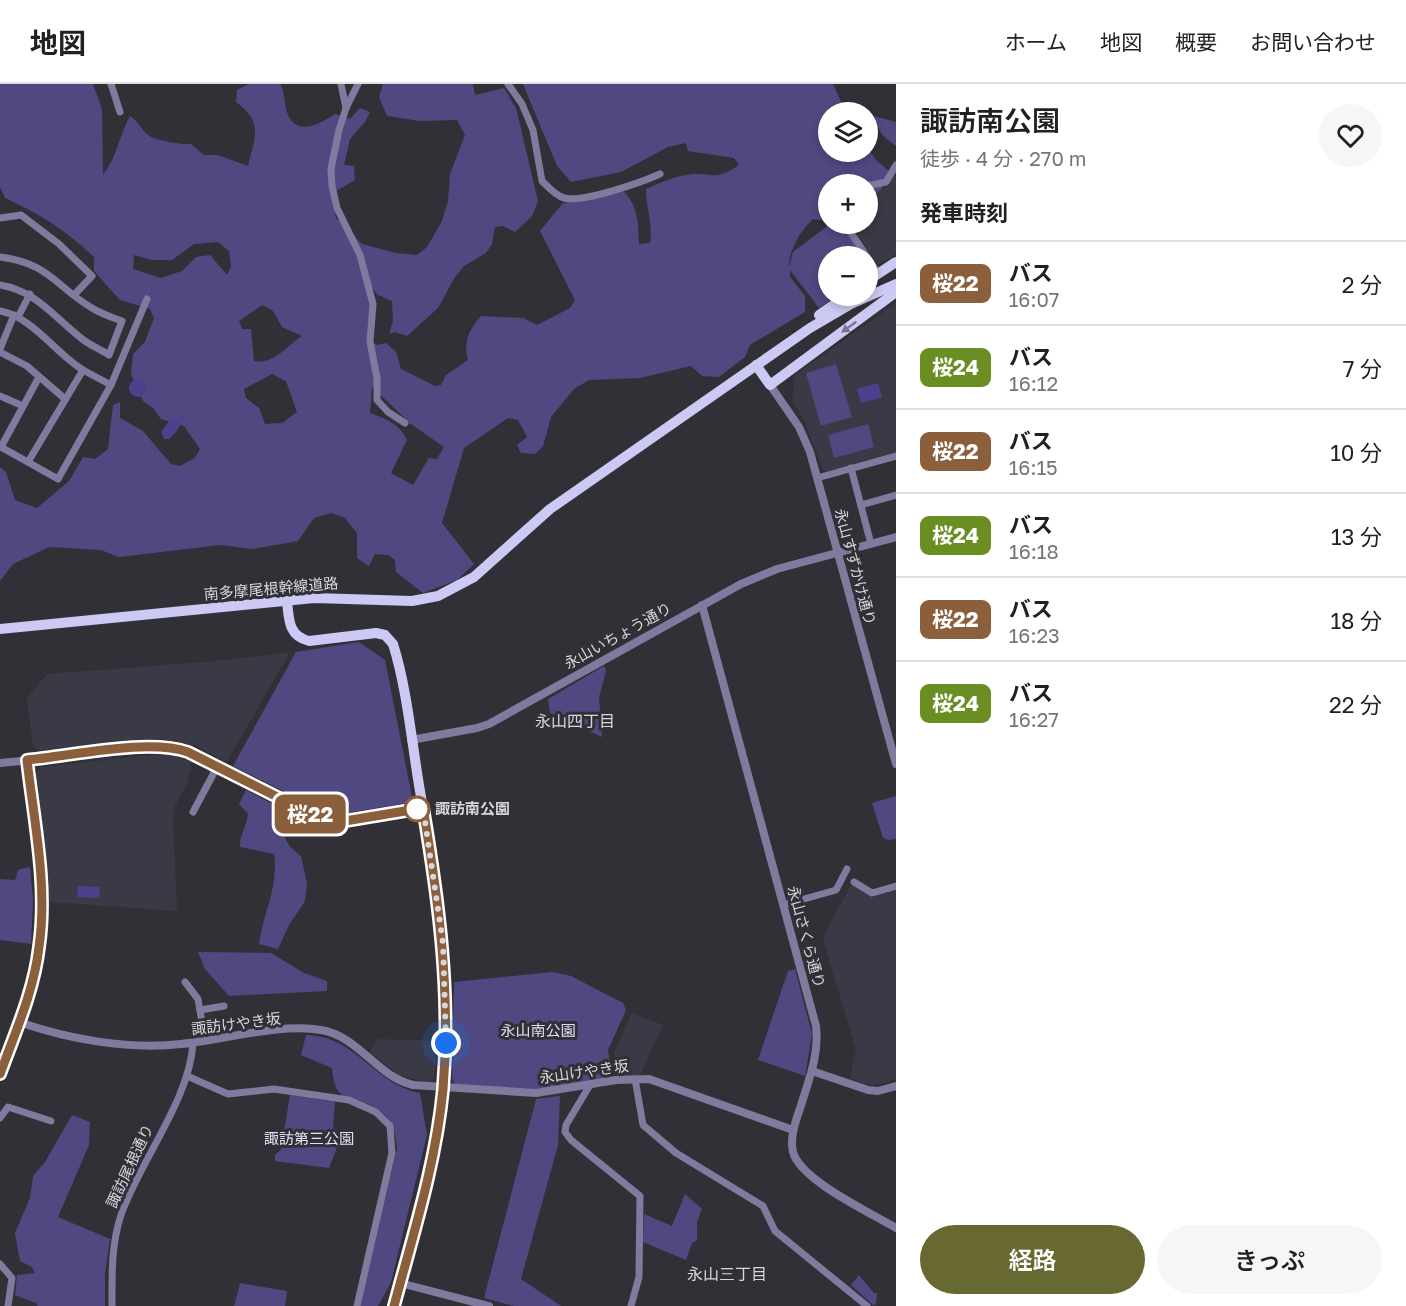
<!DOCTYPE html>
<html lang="ja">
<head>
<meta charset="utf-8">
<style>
	:root { --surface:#fff; --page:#f6f6f6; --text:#202124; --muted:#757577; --line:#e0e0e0; --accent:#686831 }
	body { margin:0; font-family:"Golos Text","Noto Sans JP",sans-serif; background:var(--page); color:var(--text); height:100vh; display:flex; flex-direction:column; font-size:22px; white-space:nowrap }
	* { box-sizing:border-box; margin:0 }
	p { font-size:20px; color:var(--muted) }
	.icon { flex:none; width:33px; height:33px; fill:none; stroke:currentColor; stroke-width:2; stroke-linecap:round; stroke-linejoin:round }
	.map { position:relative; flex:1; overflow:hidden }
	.side { display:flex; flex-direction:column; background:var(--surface); width:510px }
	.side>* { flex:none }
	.badge { padding:0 12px; border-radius:9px; font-size:21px; line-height:39px }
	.controls { position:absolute; left:818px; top:18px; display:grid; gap:12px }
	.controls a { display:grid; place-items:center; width:60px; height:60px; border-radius:50%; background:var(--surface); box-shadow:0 3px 9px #0003; font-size:30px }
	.you { position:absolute; width:30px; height:30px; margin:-15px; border:4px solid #fff; border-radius:50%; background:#1a73e8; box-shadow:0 0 0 9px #1a73e833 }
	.map>.badge { position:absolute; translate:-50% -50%; box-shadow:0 0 0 3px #fff }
	h2 { padding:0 24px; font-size:22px; line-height:54px }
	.round { display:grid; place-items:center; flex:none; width:63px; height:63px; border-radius:32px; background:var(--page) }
	.head { display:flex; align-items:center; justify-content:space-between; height:102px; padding:0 24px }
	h1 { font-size:28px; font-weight:600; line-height:45px }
	.primary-button { display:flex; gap:12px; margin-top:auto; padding:12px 24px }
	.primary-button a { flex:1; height:69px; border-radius:36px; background:var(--accent); color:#fff; font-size:24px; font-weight:600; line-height:69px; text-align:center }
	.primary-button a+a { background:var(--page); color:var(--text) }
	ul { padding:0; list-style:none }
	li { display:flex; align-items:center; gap:18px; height:84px; padding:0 24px; border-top:2px solid var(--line) }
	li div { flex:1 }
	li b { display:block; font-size:22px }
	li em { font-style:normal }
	li .badge { min-width:66px; font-weight:700; text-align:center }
	header { display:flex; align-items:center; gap:36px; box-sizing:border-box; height:84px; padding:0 30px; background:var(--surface); border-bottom:2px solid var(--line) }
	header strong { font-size:28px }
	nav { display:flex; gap:33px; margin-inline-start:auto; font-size:21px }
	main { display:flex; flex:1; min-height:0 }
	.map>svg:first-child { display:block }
	.built { fill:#3a3a46 }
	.green { fill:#504981; fill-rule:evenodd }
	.water { fill:#4d408c }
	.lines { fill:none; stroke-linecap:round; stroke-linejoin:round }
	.minor { stroke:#7e7b9f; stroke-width:7 }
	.tertiary { stroke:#7e7b9f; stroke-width:8 }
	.primary { stroke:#ccc9f5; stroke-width:10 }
	.oneway { fill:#77758c }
	.line-casing { stroke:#fff; stroke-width:14 }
	.line { stroke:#8b5e3c; stroke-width:9 }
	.walk { stroke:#d7d7db; stroke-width:6; stroke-dasharray:0 10.8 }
	.stop-dot { fill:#fff; stroke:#8b5e3c; stroke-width:3 }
	.labels { text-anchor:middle; stroke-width:6; stroke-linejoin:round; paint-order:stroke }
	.street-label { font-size:15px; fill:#d7d7db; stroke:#313037 }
	.stop-label { font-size:15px; font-weight:bold; fill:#d7d7db; stroke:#313037; text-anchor:start }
	.park-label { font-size:15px; fill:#e1e0f6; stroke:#313037 }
	.neighbourhood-label { font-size:16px; fill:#d7d7db; stroke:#313037 }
</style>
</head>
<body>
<header>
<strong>地図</strong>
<nav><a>ホーム</a><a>地図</a><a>概要</a><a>お問い合わせ</a></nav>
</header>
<main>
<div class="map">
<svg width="896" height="1222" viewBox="0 0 896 1222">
	<rect width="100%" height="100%" fill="#313037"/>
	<g class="built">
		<polygon points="896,89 896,170 878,181 850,140 867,140 867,103 884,105"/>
		<polygon points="896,219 896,369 827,388 823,386 805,338 792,316 795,291"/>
		<polygon points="290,568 227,678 196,662 161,655 39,667 33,662 27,614 47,590 216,577"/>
		<polygon points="158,670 172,671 192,678 189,682 192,683 187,694 189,696 174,724 173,735 177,827 49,818 36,689 41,683"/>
		<polygon points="852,800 872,812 896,805 896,995 878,1001 864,1000 850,994 856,966 824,859 825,848"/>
		<polygon points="632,929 663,941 640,991 618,993 614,969"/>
		<polygon points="378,955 437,957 434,995 429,999 399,991 369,968"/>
	</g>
	<g class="green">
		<path d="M0 0H93L102 25 103 91C117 73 119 52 130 32 138 37 141 45 148 51 154 56 182 61 191 60L204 71H218L248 82C254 54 265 39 236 18L237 6 249 0H280C285 9 284 18 287 28 295 54 320 40 335 30L350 35 360 24 370 28 365 38 350 55 344 81 354 82 355 96 331 110 336 134 362 160 396 169 417 171 427 163 442 137 448 117 450 90 465 51 457 36 420 37 387 32 379 13 383 0H473L475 11 504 4 516 24 538 117 532 132 515 148 503 142 495 143 492 160 486 169 464 182 455 193 438 224 407 252 395 248 389 250 393 237 392 217 378 211 372 204 368 257 378 261 386 259 396 268 401 285 435 302 441 301 446 291 468 276C463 259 469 245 481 232L523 234 537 241 570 224 575 216 540 147 563 119 583 117 618 102C638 119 638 135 639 160L650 159C653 140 646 124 646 105 660 99 672 93 686 91 713 87 713 99 739 81L734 74 688 67 686 59 668 63 621 88 571 98 557 82 523 0H833L843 22 842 28H828V68H867V63L876 76 889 87C886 101 881 109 867 114V100H828V137L813 135C801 146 788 167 789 183L793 168 830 140H842L863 172H828V212H836L819 224 790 186V193L805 212V228L750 261 745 273 719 293 702 292 691 282 640 294 589 296 574 305 551 333 543 362 535 370 521 369 517 361 527 353 518 336 508 334 464 364 442 439 474 480 457 496 423 509 396 488 395 476 388 471 375 470 369 482 357 474V449L345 434 331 429 314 434 298 457 253 465 220 461 119 473 101 466 49 463 13 480 0 497V383L6 388 15 416 37 424 69 397 83 373 95 375 108 365 113 321 120 318V334L143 347 171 380 180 382 195 374 200 365 184 342 161 335 153 324 143 317 131 290 133 270 145 258 154 234 150 225 120 216 94 187V173C63 144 43 132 5 114L0 103ZM218 158 229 167 231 183 227 191 210 171 196 173 182 187 161 194 133 185 134 171 152 176H172L194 160ZM262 221 273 227 282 243 302 252C286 262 274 281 254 277L251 245H242L239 237ZM272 290 286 297 297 328 282 339 265 340 259 324 246 314 244 305ZM372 303 411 340 444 363 437 375 429 374 413 401 391 389 407 356C399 339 386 335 370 329Z"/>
		<polygon points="874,32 896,38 896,62 883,52 873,36"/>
		<polygon points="836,280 852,333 821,342 806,289"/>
		<polygon points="868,340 874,363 834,374 828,351"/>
		<polygon points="359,558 385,576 412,713 407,719 346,729 324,727 233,682 296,568"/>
		<polygon points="604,582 606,587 599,613 602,653 550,629 548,615"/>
		<path d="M246 706 288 728 284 752 290 763 301 772 307 799 305 817 289 841 278 865 259 860C263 829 279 803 274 770L240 763C239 752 247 742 248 730L239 720Z"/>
		<polygon points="896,712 896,755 889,756 883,754 872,719"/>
		<polygon points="30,783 33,816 31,860 0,856 0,795 15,796 18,786"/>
		<polygon points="198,868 271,869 304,889 327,897 327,907 229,912 205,885"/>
		<polygon points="795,885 812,950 805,992 758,976 788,887"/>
		<polygon points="553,888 571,892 623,919 626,926 608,966 612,995 535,1005 456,1002 452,995 454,898"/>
		<path d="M306 951C357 952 373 1000 420 1009L427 1051 391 1198 378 1222H360L397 1065C395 1033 383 1025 355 1015 351 1013 345 1013 342 1011 334 1006 333 992 332 984L301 971Z"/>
		<polygon points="290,1011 335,1018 333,1044 342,1051 329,1084 275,1077 275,1071 281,1066"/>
		<polygon points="560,1012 558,1061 521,1195 561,1222 514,1222 484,1214 536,1015"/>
		<polygon points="72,1031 90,1038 89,1061 58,1133 110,1155 105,1190 105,1222 37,1222 38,1220 15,1211 17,1191 35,1189 32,1183 20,1177 15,1149 30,1114 33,1092 45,1078"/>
		<polygon points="685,1110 702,1125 697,1138 697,1156 692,1159 686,1176 643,1158 644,1130 672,1142"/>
		<polygon points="859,1191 874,1209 877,1209 876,1220 873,1221 851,1201"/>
		<polygon points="240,1199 287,1207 285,1222 234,1222"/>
	</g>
	<g class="water">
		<circle cx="138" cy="304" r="9"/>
		<polygon points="878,299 882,313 861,319 857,305"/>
		<polygon points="185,331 177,347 169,355 164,355 161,348 170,336"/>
		<polygon points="78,802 100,803 99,814 77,813"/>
	</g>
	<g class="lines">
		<g class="minor">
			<polyline points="111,0 120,28"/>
			<polyline points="341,0 346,24"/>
			<polyline points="358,0 346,24 339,46 331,85 332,102 337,124 360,171 373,220 370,258 377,294 377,316 388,328 405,339"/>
			<path d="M508 0 522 20 533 46 542 97C548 103 556 112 564 114 583 119 642 98 660 90"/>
			<polyline points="867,102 886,98 896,81"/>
			<polyline points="0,134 21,131 59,160 92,192 74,211"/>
			<polyline points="845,140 878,189"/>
			<path d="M0 173C49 179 55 202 92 224 101 230 112 233 122 237L109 271C100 265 89 261 81 254 53 232 36 207 0 201"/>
			<path d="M0 227C33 233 55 269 83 286L28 378"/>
			<polyline points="18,233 30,210"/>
			<polyline points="0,265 14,231"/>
			<polyline points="0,268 27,282 65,315"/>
			<polyline points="83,286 111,301"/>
			<polyline points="39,293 1,363 58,395 111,301 147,215"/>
			<polyline points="0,312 23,322"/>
			<polyline points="851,384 871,460"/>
			<polyline points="817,394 896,372"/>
			<polyline points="861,421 896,411"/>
			<polyline points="193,728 217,683"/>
			<polyline points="854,798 872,809 896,802"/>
			<polyline points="783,821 836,806 847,785"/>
			<polyline points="185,898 198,915 205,956"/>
			<polyline points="200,926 224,922"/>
			<polyline points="187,992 228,1010 274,1005 349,1016 376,1028 390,1042 392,1069 357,1222"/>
			<polyline points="635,995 643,1041 676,1069 763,1122 775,1147 867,1222"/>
			<polyline points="590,1001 566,1041 565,1048 571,1056 640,1112 639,1193 631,1222"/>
			<polyline points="0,1034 8,1023 51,1037"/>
			<polyline points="0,1180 12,1194 8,1222"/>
			<path d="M112 1222C112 1191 111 1161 121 1131 140 1077 190 1015 193 959"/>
		</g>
		<g class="tertiary">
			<polyline points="770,301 799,343 810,368 896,680"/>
			<path d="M702 521 816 942C819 968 811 990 803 1015 798 1032 789 1050 793 1068 800 1096 871 1129 896 1144"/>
			<polyline points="411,656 477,644 489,640 741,500 777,485 896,453"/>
			<polyline points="0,679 166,663 188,668 321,735 345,737 423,724"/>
			<path d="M19 938C68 955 128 966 181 960 221 956 281 939 321 946 359 952 377 993 413 1001L536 1009 616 996 649 995 793 1046"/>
			<polyline points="812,987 868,1006 878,1007 896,1002"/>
			<path d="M0 990C15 949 34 907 39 864 47 802 34 737 27 676"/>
			<polyline points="400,1199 489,1222"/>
		</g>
		<g class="primary">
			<polyline points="867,197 896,178"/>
			<polyline points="819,231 846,212"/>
			<polyline points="756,281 770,301 896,208"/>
			<path d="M287 517C289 535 288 552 309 557L376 549 385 551 393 560C407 604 412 661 420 707 437 807 452 904 443 1005 436 1079 413 1151 394 1222"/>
			<polyline points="0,545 314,514 412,517 438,512 474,493 550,425 810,244 851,220 896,200"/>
		</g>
	</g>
	<defs><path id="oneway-solid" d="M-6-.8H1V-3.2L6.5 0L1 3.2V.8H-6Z" transform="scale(1.5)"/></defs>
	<use class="oneway" href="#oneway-solid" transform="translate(849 243) rotate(144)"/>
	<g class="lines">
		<defs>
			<path id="line" d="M0 990C15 949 34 907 39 863 48 802 34 737 27 676 72 672 148 654 188 668L321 735 345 737 423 724C439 818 451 910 443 1005 436 1079 413 1151 394 1222"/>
		</defs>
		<use href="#line" class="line-casing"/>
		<use href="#line" class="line"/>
		<polyline class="walk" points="417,725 423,724 443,859 446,959"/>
	</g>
	<circle class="stop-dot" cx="417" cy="725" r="12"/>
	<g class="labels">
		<g class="street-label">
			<text transform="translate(855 483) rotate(75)" y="5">永山すずかけ通り</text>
			<text transform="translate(271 505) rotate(-5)" y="5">南多摩尾根幹線道路</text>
			<text transform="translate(618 552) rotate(-29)" y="5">永山いちょう通り</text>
			<text transform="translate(806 853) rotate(75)" y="5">永山さくら通り</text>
			<text transform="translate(236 940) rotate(-7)" y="5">諏訪けやき坂</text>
			<text transform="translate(584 988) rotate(-8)" y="5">永山けやき坂</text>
			<text transform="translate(130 1082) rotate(-65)" y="5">諏訪尾根通り</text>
		</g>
		<g class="stop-label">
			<text x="435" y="730">諏訪南公園</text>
		</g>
		<g class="park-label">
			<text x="538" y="952">永山南公園</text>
			<text x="309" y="1060">諏訪第三公園</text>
		</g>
		<g class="neighbourhood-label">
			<text x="575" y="643">永山四丁目</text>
			<text x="727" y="1196">永山三丁目</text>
		</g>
	</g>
</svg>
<div class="controls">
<a><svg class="icon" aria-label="layers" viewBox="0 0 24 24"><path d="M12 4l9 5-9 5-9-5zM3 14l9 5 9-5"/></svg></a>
<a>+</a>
<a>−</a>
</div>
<div class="you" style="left:446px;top:959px"></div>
<b class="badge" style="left:310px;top:730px;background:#8b5e3c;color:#fff">桜22</b>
</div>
<section class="side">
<div class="head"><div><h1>諏訪南公園</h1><p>徒歩 · 4 分 · 270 m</p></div><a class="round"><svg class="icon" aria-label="heart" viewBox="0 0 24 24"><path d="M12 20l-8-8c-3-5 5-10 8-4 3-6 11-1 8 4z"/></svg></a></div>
<h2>発車時刻</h2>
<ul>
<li><span class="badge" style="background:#8b5e3c;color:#fff">桜22</span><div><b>バス</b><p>16:07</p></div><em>2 分</em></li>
<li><span class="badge" style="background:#6b8e23;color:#fff">桜24</span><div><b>バス</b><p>16:12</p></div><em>7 分</em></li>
<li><span class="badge" style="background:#8b5e3c;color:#fff">桜22</span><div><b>バス</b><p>16:15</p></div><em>10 分</em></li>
<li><span class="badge" style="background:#6b8e23;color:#fff">桜24</span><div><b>バス</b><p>16:18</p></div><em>13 分</em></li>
<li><span class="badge" style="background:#8b5e3c;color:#fff">桜22</span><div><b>バス</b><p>16:23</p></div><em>18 分</em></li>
<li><span class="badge" style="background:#6b8e23;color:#fff">桜24</span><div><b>バス</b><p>16:27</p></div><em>22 分</em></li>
</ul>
<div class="primary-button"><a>経路</a><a>きっぷ</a></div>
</section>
</main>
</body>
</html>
